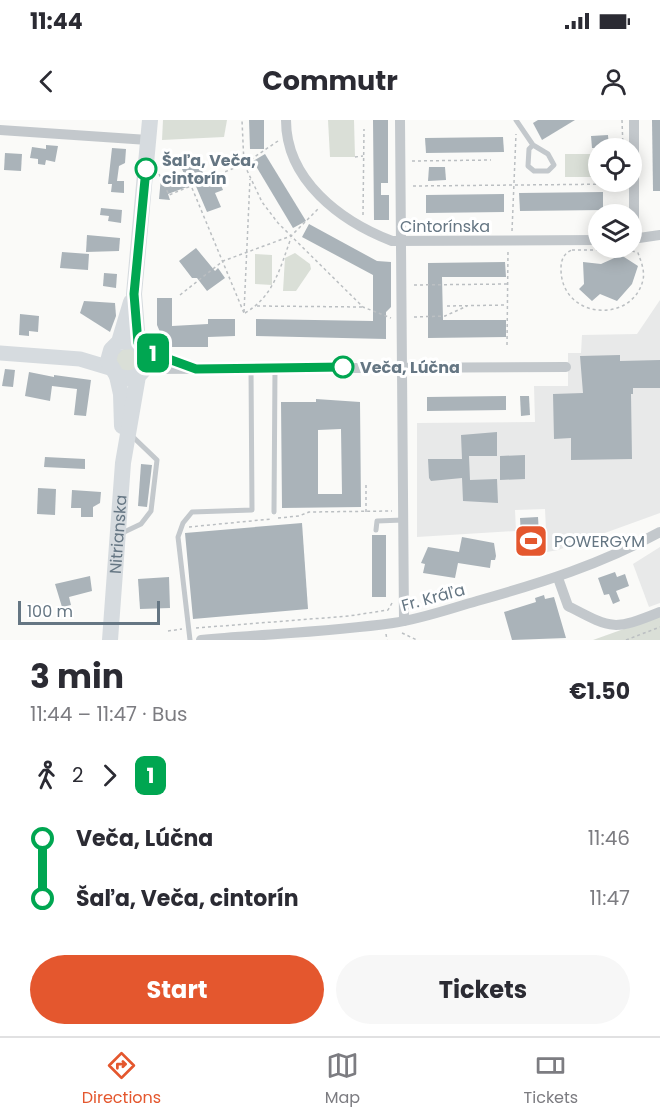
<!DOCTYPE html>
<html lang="en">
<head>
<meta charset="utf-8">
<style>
	:root { --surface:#fff; --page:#f7f7f7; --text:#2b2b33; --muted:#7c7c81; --line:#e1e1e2; --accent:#e4572e }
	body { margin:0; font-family:Poppins,sans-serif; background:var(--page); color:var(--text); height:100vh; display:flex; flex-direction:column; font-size:22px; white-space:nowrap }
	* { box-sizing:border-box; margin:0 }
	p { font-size:20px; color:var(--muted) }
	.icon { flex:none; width:33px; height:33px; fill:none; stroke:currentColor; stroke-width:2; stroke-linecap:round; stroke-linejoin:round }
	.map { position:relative; height:520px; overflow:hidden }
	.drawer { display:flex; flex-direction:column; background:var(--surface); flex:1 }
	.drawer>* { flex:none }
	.badge { padding:0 12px; border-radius:9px; font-size:21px; line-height:39px }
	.controls { position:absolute; left:588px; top:18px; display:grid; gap:12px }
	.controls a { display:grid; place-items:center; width:54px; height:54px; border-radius:50%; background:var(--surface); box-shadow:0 3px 15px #0003; font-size:30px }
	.scale { position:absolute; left:18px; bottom:15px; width:142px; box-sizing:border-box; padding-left:6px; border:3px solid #657683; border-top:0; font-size:16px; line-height:21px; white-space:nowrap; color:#657683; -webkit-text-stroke:4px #fff; paint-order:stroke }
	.map>.badge { position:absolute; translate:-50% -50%; box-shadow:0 0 0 3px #fff }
	.legs { display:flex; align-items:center; gap:9px; height:66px; padding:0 30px; font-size:20px }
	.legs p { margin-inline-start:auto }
	.head { display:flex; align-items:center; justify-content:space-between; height:102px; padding:0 30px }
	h1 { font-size:33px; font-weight:700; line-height:45px }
	.cta { display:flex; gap:12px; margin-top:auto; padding:12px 30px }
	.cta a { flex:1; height:69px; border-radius:36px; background:var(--accent); color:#fff; font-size:24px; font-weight:700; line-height:69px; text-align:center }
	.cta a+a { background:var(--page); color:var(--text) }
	ul { padding:0 30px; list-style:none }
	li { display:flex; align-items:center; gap:21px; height:60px; font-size:22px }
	li i { display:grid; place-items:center; width:9px; height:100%; margin:0 8px; background:currentColor }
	li i::after { content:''; width:15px; height:15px; margin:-8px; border:4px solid; border-radius:50%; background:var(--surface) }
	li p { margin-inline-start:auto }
	li:first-child i { background:linear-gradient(#0000 50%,currentColor 0) }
	li:last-child i { background:linear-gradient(currentColor 50%,#0000 0) }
	.status { display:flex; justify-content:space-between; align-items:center; height:42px; padding:0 30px; background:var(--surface); direction:ltr }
	.status svg { height:16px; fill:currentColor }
	header { display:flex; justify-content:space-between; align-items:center; height:78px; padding:0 30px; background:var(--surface); font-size:27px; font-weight:700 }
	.tab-bar { display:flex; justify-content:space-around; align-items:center; height:84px; border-top:2px solid var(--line); background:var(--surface); font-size:16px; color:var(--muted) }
	.tab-bar a { display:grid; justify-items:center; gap:3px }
	.tab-bar .selected { color:var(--accent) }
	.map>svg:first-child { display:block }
	.built { fill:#e8e9e9 }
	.green { fill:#dadfd7 }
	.building { fill:#aab3b9; fill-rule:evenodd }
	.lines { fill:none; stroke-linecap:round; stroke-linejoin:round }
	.path { stroke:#bbbfc2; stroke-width:1.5; stroke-dasharray:3 3; stroke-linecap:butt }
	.service { stroke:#c3c8cc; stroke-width:5 }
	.minor { stroke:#c3c8cc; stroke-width:10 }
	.secondary { stroke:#d6dbdf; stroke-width:15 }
	.primary { stroke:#d6dbdf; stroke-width:16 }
	.line-1-casing { stroke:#fff; stroke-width:14 }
	.line-1 { stroke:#00a651; stroke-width:9 }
	.stop-1-dot { fill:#fff; stroke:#00a651; stroke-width:3 }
	.labels { text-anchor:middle; stroke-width:6; stroke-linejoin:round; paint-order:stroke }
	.stop-label { font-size:16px; font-weight:bold; fill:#657683; stroke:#fff; text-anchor:start }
	.street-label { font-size:16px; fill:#657683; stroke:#fff }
	.poi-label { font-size:16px; fill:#657683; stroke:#fff; text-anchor:start }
</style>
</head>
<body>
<div class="status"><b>11:44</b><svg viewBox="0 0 49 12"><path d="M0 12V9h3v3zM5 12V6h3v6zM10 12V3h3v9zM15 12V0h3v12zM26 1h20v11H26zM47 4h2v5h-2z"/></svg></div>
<header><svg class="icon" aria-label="back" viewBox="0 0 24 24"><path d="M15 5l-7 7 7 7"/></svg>Commutr<svg class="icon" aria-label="person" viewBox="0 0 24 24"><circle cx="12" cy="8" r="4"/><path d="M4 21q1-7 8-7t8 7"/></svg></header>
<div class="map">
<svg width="660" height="520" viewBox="0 0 660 520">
	<rect width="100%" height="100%" fill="#fafaf8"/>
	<g class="built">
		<polygon points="660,180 660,393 558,430 547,432 545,389 515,390 516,411 417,417 417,303 535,302 534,266 568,266 568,233 581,233 582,215 637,214"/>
		<polygon points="660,427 660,483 649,487 633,444"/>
	</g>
	<g class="green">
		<polygon points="163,0 227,0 224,17 162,20"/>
		<polygon points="328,0 354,0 355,37 330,37"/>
		<rect x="565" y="34" width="33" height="23"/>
		<polygon points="295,133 310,144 311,149 296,171 283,171 285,138"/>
		<polygon points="255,134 272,135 272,165 255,164"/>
		<polygon points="129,227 139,233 138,249 122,253 114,238 119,231"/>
		<polygon points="660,496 660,520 593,520"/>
	</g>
	<g class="building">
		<polygon points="249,0 264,0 264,29 250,29"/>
		<polygon points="373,0 388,0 388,63 381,63 381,75 389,75 389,100 374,100"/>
		<polygon points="538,0 575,0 542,20 533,3"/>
		<polygon points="652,0 660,0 660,71 653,71"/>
		<polygon points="608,15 609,28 592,28 591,16"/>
		<polygon points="503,17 504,32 426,33 425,18"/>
		<polygon points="46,25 58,26 55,42 46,40 45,45 38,44 38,39 30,38 32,27 46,29"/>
		<polygon points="112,28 126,29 125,43 119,46 117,61 124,61 124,73 111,72 112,64 108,64"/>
		<polygon points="5,33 22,34 21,51 4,50"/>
		<polygon points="265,34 306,101 293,108 253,41"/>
		<polygon points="199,44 207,62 218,58 223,70 215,73 221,87 207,92 195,64 168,74 170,80 159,79 161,57 164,65 185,56 182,49"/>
		<polygon points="429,47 445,47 446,60 428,61"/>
		<polygon points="603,72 603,90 520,91 519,73"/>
		<polygon points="504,74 504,92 426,93 426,75"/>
		<polygon points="101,88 122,90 121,103 108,101 109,96 100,95"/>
		<polygon points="309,104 377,141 391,142 391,187 386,192 386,219 256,216 256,199 373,201 373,155 302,117"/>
		<polygon points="87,115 120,118 119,131 86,132"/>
		<polygon points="196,128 215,151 218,148 225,158 207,171 197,158 192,158 179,141"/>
		<polygon points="62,132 89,134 88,150 60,148"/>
		<polygon points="621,135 638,146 632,164 617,181 600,174 592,181 579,169 584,164 583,142 601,144"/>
		<polygon points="505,142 506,157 442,157 443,200 506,200 506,217 428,218 428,143"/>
		<polygon points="104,153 117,154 116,168 103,166"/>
		<polygon points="157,178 172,178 172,206 208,204 208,199 235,199 235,216 208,217 208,227 171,227 163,219 157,205"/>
		<polygon points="84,181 115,183 116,196 110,212 80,193"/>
		<polygon points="20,194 39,196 38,212 29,211 29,216 19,215"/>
		<polygon points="620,235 620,241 660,240 660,268 633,268 633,274 631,274 632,339 571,340 571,318 554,319 553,274 583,273 580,236"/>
		<polygon points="5,249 15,250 13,267 2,266"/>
		<polygon points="29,252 54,257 54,255 91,260 86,296 74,295 77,269 52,266 50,281 25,276"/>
		<polygon points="506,276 506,290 427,291 427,277"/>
		<polygon points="520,276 529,276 530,295 521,296"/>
		<path d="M316 279 360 282 361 387 282 388 281 282H316ZM341 309 342 374H318V310Z"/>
		<polygon points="497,312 497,336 469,336 470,360 497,359 498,383 463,381 462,358 431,361 429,358 428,339 462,339 461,315"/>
		<polygon points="525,335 525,359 500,360 500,336"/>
		<polygon points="45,337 85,339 85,349 44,347"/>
		<polygon points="141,344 152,345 147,387 138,386"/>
		<polygon points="38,368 56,369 55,395 37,394"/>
		<polygon points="72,370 101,372 100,383 93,387 93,397 81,397 81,388 71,388"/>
		<polygon points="538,397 540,432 522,433 520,398"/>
		<polygon points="302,403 308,489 193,499 185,413"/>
		<rect x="372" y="415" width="14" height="62"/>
		<polygon points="462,417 494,423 496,436 495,440 491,440 490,448 458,443 455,458 423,453 425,444 421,443 428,427 459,432"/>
		<polygon points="615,452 617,457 625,454 629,466 616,471 620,481 613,484 609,474 604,475 598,458"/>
		<polygon points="90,456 92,471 69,477 71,485 62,487 55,464"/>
		<polygon points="169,457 170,488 140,489 138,459"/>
		<polygon points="544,475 545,479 554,477 566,518 512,520 504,492 536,482 535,478"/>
	</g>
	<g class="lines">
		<g class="path">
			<polyline points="622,0 623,28"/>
			<polyline points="278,21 244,44 262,82 278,103 363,187 391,198"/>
			<polyline points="355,37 363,36"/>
			<polyline points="412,41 491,40"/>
			<polyline points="159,54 169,75 244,44 242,0"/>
			<polyline points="413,66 623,64"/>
			<polyline points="192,68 244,193"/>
			<polyline points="363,95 364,9"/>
			<polyline points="512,111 516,14"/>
			<path d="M572 130H630L638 133C641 141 645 151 643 160 632 205 560 199 561 148 561 140 564 133 572 130Z"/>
			<polyline points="414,165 507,164"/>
			<polyline points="180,175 223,141 291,116 319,88"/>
			<polyline points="257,186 363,187"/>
			<polyline points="447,186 507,185"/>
			<polyline points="244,192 250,59"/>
			<path d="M245 193C274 176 280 148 291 118"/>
			<polyline points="414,197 445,196 467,186"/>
			<polyline points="507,225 508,130"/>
			<polyline points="366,392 366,364"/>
			<polyline points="278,398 299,396 309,392 392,391"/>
			<polyline points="189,407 271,399"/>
			<polyline points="196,508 349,496 388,490 392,483"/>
			<polyline points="168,511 182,509"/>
			<polyline points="402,513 417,520"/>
			<polyline points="386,514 387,520"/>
			<polyline points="626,520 660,507"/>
		</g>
		<g class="service">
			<polyline points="516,0 533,25 548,34 554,45 548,51 534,51 528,46 529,29 533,25"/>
			<polyline points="274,392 275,248"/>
			<polyline points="376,410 377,401 403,400"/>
			<polyline points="120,414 141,404 151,391 157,340 132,316"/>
			<polyline points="190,520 178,417 183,403 192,392 252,390 251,248"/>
		</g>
		<g class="minor">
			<path d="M286 0C286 60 340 101 392 121L598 120"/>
			<polyline points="400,0 404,501"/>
			<polyline points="634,0 634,119"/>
			<polyline points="0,10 148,20"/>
			<polyline points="632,119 660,115"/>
			<polyline points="144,230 190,247"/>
			<polyline points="144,249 566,247"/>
			<path d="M558 458 568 486C612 509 613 511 660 492"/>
			<path d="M201 520C265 514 329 512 393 503 421 499 449 489 477 481 541 463 602 444 660 412"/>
		</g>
		<polyline class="secondary" points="0,233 80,239 110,248"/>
		<g class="primary">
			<path d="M119 222 134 221 144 230 146 246C140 258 129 261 117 256L108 241 111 230 119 222 131 182"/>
			<polyline points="138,223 134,174 150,0"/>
			<polyline points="117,256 121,274 122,306"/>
			<path id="s1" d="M110 520 123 343 138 256"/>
		</g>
	</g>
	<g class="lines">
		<defs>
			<polyline id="line-1" points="146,49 134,174 138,223 144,230 196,249 343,247"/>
		</defs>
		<use href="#line-1" class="line-1-casing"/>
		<use href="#line-1" class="line-1"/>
	</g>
	<defs>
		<symbol id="stadium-square" viewBox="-11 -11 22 22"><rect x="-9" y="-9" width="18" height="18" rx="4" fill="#e4572e" stroke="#fff"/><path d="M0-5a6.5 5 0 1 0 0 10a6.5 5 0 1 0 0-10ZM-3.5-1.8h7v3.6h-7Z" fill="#fff"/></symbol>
	</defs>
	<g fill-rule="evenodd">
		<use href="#stadium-square" x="512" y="402" width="38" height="38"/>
	</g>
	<g class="stop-1-dot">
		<circle cx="146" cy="49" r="10"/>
		<circle cx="343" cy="247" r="10"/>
	</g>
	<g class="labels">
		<g class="stop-label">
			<text x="162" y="46">Šaľa, Veča,<tspan x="162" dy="18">cintorín</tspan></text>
			<text x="360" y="253">Veča, Lúčna</text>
		</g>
		<g class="street-label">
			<text x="445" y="112">Cintorínska</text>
			<text dy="6" stroke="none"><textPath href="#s1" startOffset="106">Nitrianska</textPath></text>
			<text transform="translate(433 477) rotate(-15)" y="6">Fr. Kráľa</text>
		</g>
		<g class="poi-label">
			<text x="554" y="427">POWERGYM</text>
		</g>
	</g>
</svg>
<div class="controls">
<a><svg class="icon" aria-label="locate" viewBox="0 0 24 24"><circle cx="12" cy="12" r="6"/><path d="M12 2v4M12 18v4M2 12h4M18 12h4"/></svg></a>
<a><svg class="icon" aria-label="layers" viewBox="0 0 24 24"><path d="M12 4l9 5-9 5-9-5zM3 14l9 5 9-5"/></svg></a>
</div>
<div class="scale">100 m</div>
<b class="badge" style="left:153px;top:233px;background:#00a651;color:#fff">1</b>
</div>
<section class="drawer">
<div class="head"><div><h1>3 min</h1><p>11:44 – 11:47 · Bus</p></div><b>€1.50</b></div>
<div class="legs"><svg class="icon" aria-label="walk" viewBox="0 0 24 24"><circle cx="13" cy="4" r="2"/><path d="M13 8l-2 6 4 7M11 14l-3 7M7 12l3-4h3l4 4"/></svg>2<svg class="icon" aria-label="forward" viewBox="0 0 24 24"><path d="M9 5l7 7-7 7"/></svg><b class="badge" style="background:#00a651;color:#fff">1</b></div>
<ul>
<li><i style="color:#00a651"></i><b>Veča, Lúčna</b><p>11:46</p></li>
<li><i style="color:#00a651"></i><b>Šaľa, Veča, cintorín</b><p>11:47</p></li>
</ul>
<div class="cta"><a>Start</a><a>Tickets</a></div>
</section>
<nav class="tab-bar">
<a class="selected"><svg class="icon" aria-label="directions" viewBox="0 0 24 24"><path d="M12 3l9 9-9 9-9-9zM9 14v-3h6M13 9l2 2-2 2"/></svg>Directions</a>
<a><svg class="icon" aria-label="map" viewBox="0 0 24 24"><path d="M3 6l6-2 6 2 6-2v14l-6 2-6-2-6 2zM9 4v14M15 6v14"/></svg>Map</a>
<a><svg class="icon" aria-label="tickets" viewBox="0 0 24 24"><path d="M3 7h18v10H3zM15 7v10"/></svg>Tickets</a>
</nav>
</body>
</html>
